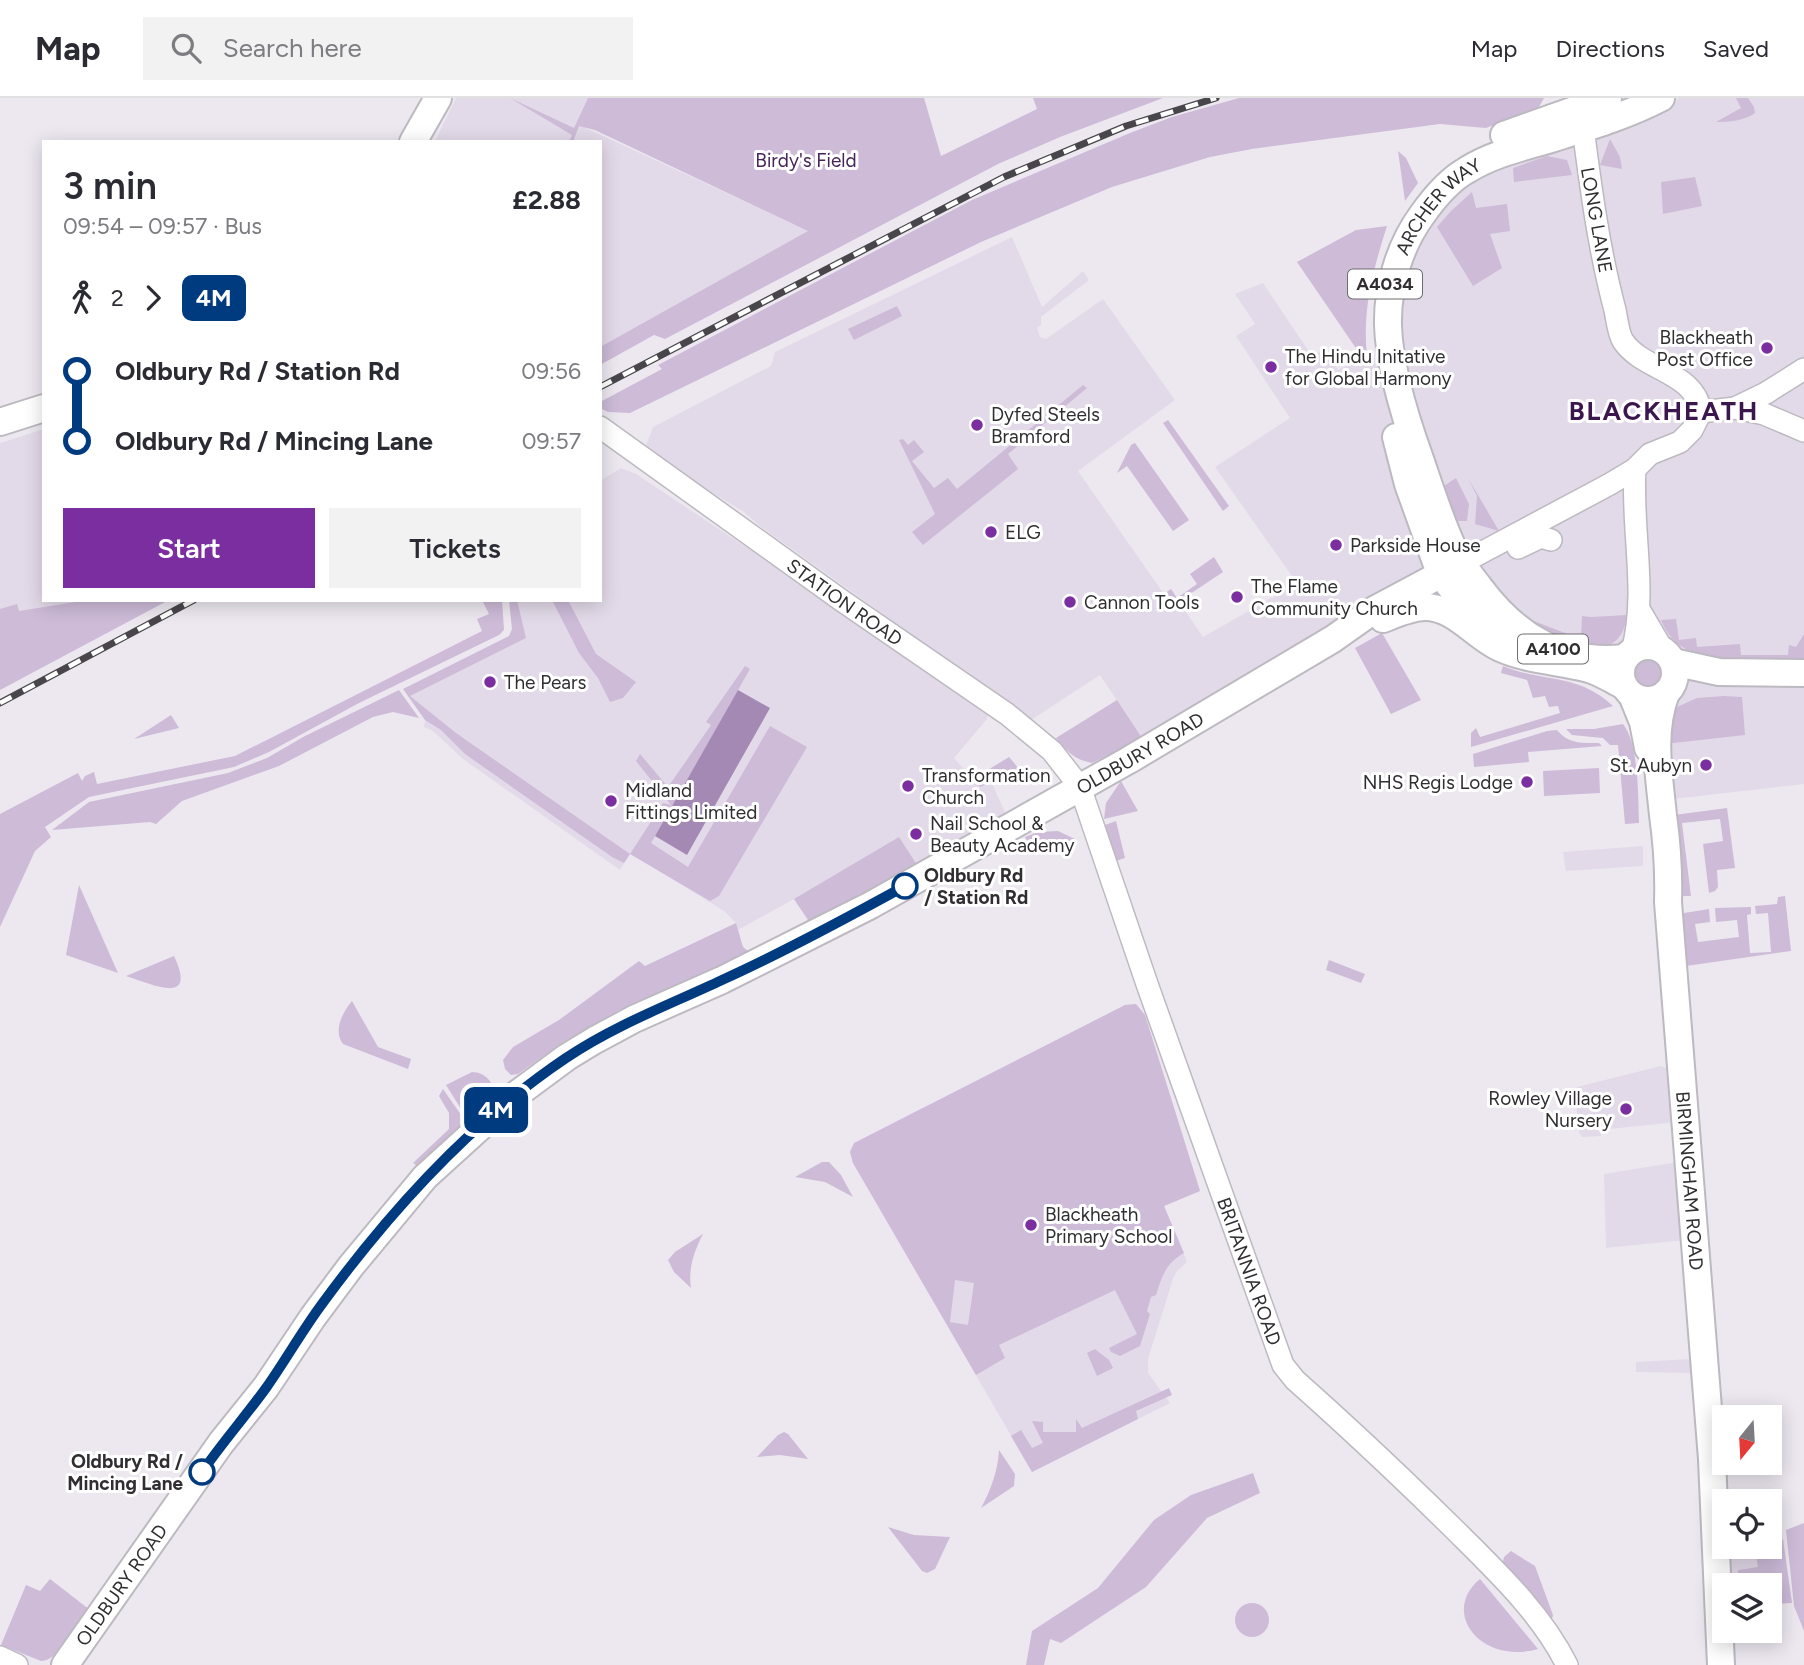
<!DOCTYPE html>
<html lang="en">
<head>
<meta charset="utf-8">
<style>
	:root { --surface:#fff; --page:#f2f2f3; --text:#2b2b33; --muted:#7c7c81; --line:#e1e1e2; --accent:#7b2ea0 }
	body { margin:0; font-family:Figtree,sans-serif; background:var(--page); color:var(--text); height:100vh; display:flex; flex-direction:column; font-size:26px; white-space:nowrap }
	* { box-sizing:border-box; margin:0 }
	p { font-size:23px; color:var(--muted) }
	.icon { flex:none; width:38px; height:38px; fill:none; stroke:currentColor; stroke-width:2; stroke-linecap:round; stroke-linejoin:round }
	.map { position:relative; flex:1; overflow:hidden }
	.drawer { position:absolute; left:42px; top:42px; width:560px; height:462px; display:flex; flex-direction:column; background:var(--surface); border-radius:0px; box-shadow:0 4px 18px #0003 }
	.drawer>* { flex:none }
	.badge { padding:0 14px; border-radius:10px; font-size:24px; line-height:46px }
	.needle { width:46px; rotate:198deg }
	.fabs { position:absolute; left:1712px; top:1307px; display:grid; gap:14px }
	.fabs a { display:grid; place-items:center; width:70px; height:70px; border-radius:0px; background:var(--surface); box-shadow:0 4px 18px #0003; font-size:35px }
	.map>.badge { position:absolute; translate:-50% -50%; box-shadow:0 0 0 4px #fff }
	.legs { display:flex; align-items:center; gap:10px; height:77px; padding:0 21px; font-size:23px }
	.legs p { margin-inline-start:auto }
	.head { display:flex; align-items:center; justify-content:space-between; height:119px; padding:0 21px }
	h1 { font-size:38px; font-weight:600; line-height:52px }
	.button { display:flex; gap:14px; margin-top:auto; padding:14px 21px }
	.button a { flex:1; height:80px; border-radius:0px; background:var(--accent); color:#fff; font-size:28px; font-weight:600; line-height:80px; text-align:center }
	.button a+a { background:var(--page); color:var(--text) }
	ul { padding:0 21px; list-style:none }
	li { display:flex; align-items:center; gap:24px; height:70px; font-size:26px }
	li i { display:grid; place-items:center; width:10px; height:100%; margin:0 9px; background:currentColor }
	li i::after { content:''; width:18px; height:18px; margin:-9px; border:5px solid; border-radius:50%; background:var(--surface) }
	li p { margin-inline-start:auto }
	li:first-child i { background:linear-gradient(#0000 50%,currentColor 0) }
	li:last-child i { background:linear-gradient(currentColor 50%,#0000 0) }
	header { display:flex; align-items:center; gap:42px; box-sizing:border-box; height:98px; padding:0 35px; background:var(--surface); border-bottom:2px solid var(--line) }
	header strong { font-size:33px }
	nav { display:flex; gap:38px; margin-inline-start:auto; font-size:24px }
	.search { width:490px; height:63px; background:var(--page); display:flex; align-items:center; gap:18px; box-sizing:border-box; padding:0 24px; border-radius:0px; color:var(--muted); font-size:26px }
	.map>svg:first-child { display:block }
	.built { fill:#e3dae9 }
	.green { fill:#cdbbd8; fill-rule:evenodd }
	.water { fill:#a389b3 }
	.lines { fill:none; stroke-linecap:round; stroke-linejoin:round }
	.minor-casing { stroke:#bdb9c0; stroke-width:24 }
	.major-casing { stroke:#bdb9c0; stroke-width:30 }
	.minor { stroke:#fff; stroke-width:21 }
	.major { stroke:#fff; stroke-width:26 }
	.rail-casing { stroke:#48464a; stroke-width:7 }
	.rail { stroke:#fff; stroke-width:4.5; stroke-dasharray:13; stroke-linecap:butt }
	.line-1-casing { stroke:#fff; stroke-width:16 }
	.line-1 { stroke:#003b80; stroke-width:10 }
	.poi-dot { fill:#7b2ea0; stroke:#fff; stroke-width:2.5 }
	.stop-1-dot { fill:#fff; stroke:#003b80; stroke-width:3.5 }
	.labels { text-anchor:middle; stroke-width:6; stroke-linejoin:round; paint-order:stroke }
	.shield { fill:#fff; stroke:#6e6d6f; stroke-width:2 }
	.shield-label { font-size:18px; font-weight:bold; fill:#302e31 }
	.park-label { font-size:19px; fill:#47245a; stroke:#fff }
	.street-label { font-size:19px; fill:#302e31; stroke:#fff }
	.poi-label { font-size:19px; fill:#302e31; stroke:#fff; text-anchor:start }
	.stop-label { font-size:19px; font-weight:bold; fill:#302e31; stroke:#fff; text-anchor:start }
	.district-label { font-size:26px; font-weight:bold; letter-spacing:2px; fill:#3b174d; stroke:#fff }
</style>
</head>
<body>
<header>
<strong>Map</strong>
<div class="search"><svg class="icon" aria-label="search" viewBox="0 0 24 24"><circle cx="10" cy="10" r="6"/><path d="M15 15l6 6"/></svg>Search here</div>
<nav><a>Map</a><a>Directions</a><a>Saved</a></nav>
</header>
<div class="map">
<svg width="1804" height="1567" viewBox="0 0 1804 1567">
	<rect width="100%" height="100%" fill="#ede8f0"/>
	<g class="built">
		<polygon points="456,0 597,0 586,30 809,133 600,249 600,44 573,44 578,29 571,44 432,44 436,41"/>
		<polygon points="1679,0 1804,0 1804,686 1656,703 1647,581 1596,569 1454,480 1142,640 1100,577 1031,622 760,428 744,414 696,385 646,347 653,329 771,268 775,254 1012,139 1042,209 1083,173 1089,182 1041,219 1041,227 1037,230 1040,239 1046,241 1103,201 1175,302 1078,373 1164,496 1186,514 1203,539 1284,493 1296,484 1215,369 1290,320 1236,238 1255,226 1235,196 1263,185 1312,258 1325,251 1338,272 1362,259 1387,252 1385,208 1456,74 1672,5"/>
		<polygon points="44,331 44,502 126,502 0,583 0,345"/>
		<polygon points="621,370 636,376 989,610 987,621 954,660 980,689 992,685 1011,728 812,828 794,801 738,832 736,825 724,813 641,762 630,756 620,772 463,661 433,633 424,629 425,622 409,598 525,540 517,502 600,502 600,383"/>
		<polygon points="1643,748 1643,768 1566,773 1563,754"/>
		<polygon points="1136,906 1145,917 1200,1093 1164,1108 1187,1164 1177,1173 1173,1181 1148,1261 1148,1275 1170,1305 1032,1374 853,1065 850,1054 1125,907"/>
		<polygon points="1661,968 1669,971 1676,1024 1601,1032 1601,1038 1582,1039 1579,1034 1575,998 1577,989"/>
		<polygon points="1678,1064 1685,1142 1606,1150 1604,1076"/>
		<polygon points="1690,1261 1690,1275 1636,1274 1636,1264"/>
		<polygon points="1781,1424 1792,1505 1769,1506 1769,1488 1724,1488 1724,1449 1769,1449 1769,1426"/>
	</g>
	<g class="green">
		<polygon points="510,0 574,30 588,0 924,0 941,58 1037,11 1033,0 1163,0 1060,39 998,66 665,241 654,237 600,267 600,249 808,133 595,32 579,28 573,44 569,44 572,37"/>
		<polygon points="1239,0 1544,0 1539,9 1486,30 1440,26 1252,51 1210,59 1112,89 981,144 630,315 608,314 600,310 600,304 662,271 658,267 972,102 1130,35 1172,19"/>
		<path d="M1736 0H1748L1754 9 1755 15C1744 23 1729 24 1716 24L1741 10Z"/>
		<polygon points="1610,41 1620,59 1622,71 1600,67"/>
		<polygon points="1398,53 1406,60 1418,85 1405,103"/>
		<polygon points="1547,58 1567,62 1572,77 1514,84 1513,70"/>
		<polygon points="1695,79 1702,108 1663,116 1661,84"/>
		<polygon points="1472,94 1476,110 1507,106 1510,133 1490,136 1502,170 1473,188 1437,129 1451,113"/>
		<path d="M1387 128C1373 172 1362 212 1367 258L1362 259 1297 164 1356 132Z"/>
		<polygon points="897,208 902,218 854,242 848,231"/>
		<polygon points="1083,287 1087,290 1008,356 1018,371 923,447 912,434 935,416 899,342 903,341 908,347 914,342 924,354 912,363 934,390 948,380 957,391"/>
		<polygon points="1168,322 1229,408 1223,413 1163,325"/>
		<polygon points="1135,345 1189,422 1173,433 1127,368 1117,375 1131,347"/>
		<polygon points="1456,380 1469,406 1467,423 1454,423 1441,390"/>
		<polygon points="1468,380 1499,433 1475,426 1477,398"/>
		<polygon points="1214,459 1223,474 1175,506 1164,496 1171,491 1177,500 1197,486 1190,476"/>
		<polygon points="88,502 169,502 0,592 0,511 17,506 19,513"/>
		<polygon points="482,502 502,502 504,532 499,537 359,605 269,654 234,669 89,699 45,729 51,739 35,753 0,829 0,716 78,675 82,683 85,678 94,674 97,686 235,658 482,533 477,521 489,516"/>
		<polygon points="509,502 517,502 526,540 410,598 456,635 630,756 663,705 671,707 636,663 640,656 668,689 711,627 706,624 745,568 750,571 651,745 688,769 770,628 807,649 719,798 710,803 630,756 624,765 612,759 465,656 441,632 425,622 403,591 509,538 512,531"/>
		<polygon points="552,502 568,502 596,556 636,584 623,600 610,604 598,580 579,555"/>
		<path d="M1627 517C1620 574 1559 544 1531 522L1581 541 1582 518 1591 519Z"/>
		<path d="M1676 521 1679 542 1696 540 1697 549 1740 546 1741 557H1788L1789 547 1796 549 1804 536V563C1757 562 1682 576 1661 522Z"/>
		<polygon points="1382,535 1421,602 1391,616 1355,550"/>
		<circle cx="1648" cy="575" r="19"/>
		<path d="M1503 568C1544 585 1578 575 1613 608L1471 649V635L1476 630 1480 639 1560 615 1558 608 1549 609 1545 598 1533 600 1527 582 1501 575Z"/>
		<polygon points="399,592 419,620 393,614 373,619 279,668 182,703 156,726 150,724 52,732 89,704 228,675 267,660 305,638"/>
		<polygon points="1724,598 1742,599 1745,637 1665,646 1668,613 1697,600"/>
		<path d="M1117 602 1142 640 1092 665C1075 662 1066 653 1056 640Z"/>
		<polygon points="171,617 179,630 134,641"/>
		<path d="M1623 626C1639 646 1638 699 1639 725L1625 726 1618 647H1610L1603 640 1572 637 1566 631H1594Z"/>
		<path d="M1557 632C1568 646 1582 645 1599 645L1602 648 1528 654 1529 664 1474 669 1473 656 1547 633Z"/>
		<polygon points="1009,659 1020,672 980,689 973,681"/>
		<polygon points="1599,670 1600,695 1544,698 1543,673"/>
		<polygon points="1121,683 1138,713 1104,721 1106,705"/>
		<polygon points="1727,710 1735,770 1717,772 1718,789 1715,793 1709,795 1703,746 1723,743 1720,721 1682,725 1691,798 1682,798 1679,794 1674,717"/>
		<polygon points="1116,723 1125,760 1116,763 1105,727"/>
		<polygon points="1058,733 1077,742 1034,757 1025,739 1038,734"/>
		<polygon points="899,739 919,770 812,828 794,801"/>
		<polygon points="79,787 118,875 66,857"/>
		<polygon points="1785,798 1791,853 1686,868 1681,823 1684,815 1709,811 1710,824 1695,826 1698,844 1739,839 1737,822 1716,824 1715,810 1751,809 1751,816 1747,817 1750,855 1771,854 1768,815 1756,816 1755,808 1777,806 1778,799"/>
		<polygon points="736,825 743,849 753,857 619,912 563,944 518,976 511,977 505,971 503,962 513,949 559,922 639,863 645,868"/>
		<path d="M174 858C198 909 152 886 126 878Z"/>
		<polygon points="1329,862 1365,876 1361,885 1326,872"/>
		<path d="M352 903 378 949 411 961 408 971 343 946C333 933 342 915 352 903Z"/>
		<path d="M1136 906 1145 917 1200 1093 1164 1108 1184 1155C1166 1165 1162 1178 1156 1197L1151 1199 1147 1213 1150 1216 1140 1248 1120 1258 1111 1254 1109 1250 1137 1236 1115 1192 999 1247 1005 1260 976 1277 853 1065 850 1054 854 1045 1125 907ZM955 1182 974 1185 968 1227 950 1224Z"/>
		<path d="M472 974C485 974 495 985 494 998L468 1022 446 987Z"/>
		<polygon points="443,991 466,1024 419,1069 413,1065 449,1031 449,1015 439,998"/>
		<polygon points="822,1064 829,1064 841,1077 853,1099 825,1084 795,1079"/>
		<path d="M703 1136C694 1153 688 1171 691 1190L674 1174 668 1162 675 1154Z"/>
		<polygon points="1095,1251 1109,1262 1113,1270 1097,1278 1087,1255"/>
		<polygon points="1169,1290 1172,1297 1136,1313 1138,1321 1032,1374 1011,1338 1021,1332 1032,1350 1043,1345 1032,1323 1043,1324 1043,1334 1076,1334 1076,1321 1082,1330"/>
		<polygon points="784,1334 788,1336 808,1361 780,1357 757,1359 778,1337"/>
		<path d="M999 1352 1015 1376 1014 1388 981 1410C991 1392 998 1372 999 1352Z"/>
		<polygon points="1253,1375 1260,1395 1207,1420 1146,1489 1061,1545 1050,1541 1044,1567 1026,1567 1032,1533 1098,1490 1154,1422 1191,1397"/>
		<polygon points="1804,1425 1804,1533 1794,1508 1786,1432"/>
		<polygon points="888,1429 914,1437 950,1439 935,1471 927,1475 922,1473"/>
		<polygon points="1772,1442 1783,1442 1792,1505 1773,1506 1771,1475 1738,1478 1738,1472 1758,1469 1756,1457 1773,1454"/>
		<polygon points="1511,1453 1535,1468 1553,1517 1552,1521 1549,1521 1502,1467 1504,1459"/>
		<path d="M50 1481 90 1512C79 1527 59 1563 41 1563L1 1547 26 1487 40 1493Z"/>
		<path d="M1480 1481 1538 1551C1480 1567 1440 1514 1480 1481Z"/>
		<circle cx="1252" cy="1522" r="17"/>
	</g>
	<polygon class="water" points="738,592 770,610 687,757 655,738"/>
	<g class="lines">
		<defs>
			<g id="minor">
				<polyline points="1735,310 1764,316 1804,333"/>
				<polyline points="1701,314 1735,310 1766,295 1804,271"/>
				<path id="s1" d="M600 329 841 502 1007 616 1052 653 1080 689 1147 886 1283 1267 1295 1282C1348 1329 1400 1378 1451 1428 1493 1470 1540 1513 1567 1567"/>
				<polyline points="1518,450 1541,439 1551,442"/>
				<path d="M1462 465 1610 386 1635 371 1650 356 1680 344 1692 332 1701 314C1695 273 1643 273 1623 243 1618 235 1617 221 1615 212 1599 152 1591 91 1583 30"/>
				<polyline points="1639,511 1663,552"/>
				<path d="M1632 554C1648 494 1631 432 1635 371"/>
				<polyline points="0,1559 17,1567"/>
			</g>
			<g id="major">
				<polyline points="1504,37 1608,0"/>
				<polyline points="413,44 438,0"/>
				<polyline points="0,324 44,310"/>
				<polyline points="1396,339 1408,386 1436,464 1445,482 1458,498 1500,534"/>
				<path d="M1383 521C1396 516 1411 509 1425 509 1455 509 1474 538 1500 550 1529 563 1560 563 1589 571 1602 575 1612 582 1624 588"/>
				<circle cx="1648" cy="575" r="27"/>
				<path id="s2" d="M1624 560C1562 567 1516 538 1480 490 1470 477 1460 465 1453 450 1440 422 1430 390 1420 361 1406 322 1389 268 1388 227 1387 189 1400 147 1422 117 1434 100 1449 82 1467 72 1492 56 1524 49 1551 41 1589 29 1626 18 1661 0"/>
				<polyline points="1673,564 1719,574 1804,575"/>
				<path id="s3" d="M1666 595C1651 634 1659 677 1663 717 1667 746 1669 775 1668 804L1712 1361 1721 1567"/>
				<polyline points="1632,597 1643,624 1648,650"/>
				<path id="s4" d="M65 1567 221 1345 266 1289 313 1219 351 1168 425 1079 513 999 567 959 595 942 634 921 722 882 871 807 1129 662 1333 541 1374 512 1462 465"/>
			</g>
		</defs>
		<use href="#minor" class="minor-casing"/>
		<use href="#major" class="major-casing"/>
		<use href="#minor" class="minor"/>
		<use href="#major" class="major"/>
		<defs>
			<g id="rail">
				<polyline points="600,289 1004,79 1126,28 1216,0"/>
				<polyline points="0,605 194,502"/>
			</g>
		</defs>
		<use href="#rail" class="rail-casing"/>
		<use href="#rail" class="rail"/>
	</g>
	<g class="lines">
		<defs>
			<path id="line-1" d="M202 1374C222 1345 245 1319 266 1290 285 1263 302 1233 322 1206 390 1113 469 1025 566 960 615 927 669 907 722 882 784 854 845 821 905 788"/>
		</defs>
		<use href="#line-1" class="line-1-casing"/>
		<use href="#line-1" class="line-1"/>
	</g>
	<g class="poi-dot">
		<circle cx="1767" cy="250" r="7"/>
		<circle cx="1271" cy="269" r="7"/>
		<circle cx="977" cy="327" r="7"/>
		<circle cx="991" cy="434" r="7"/>
		<circle cx="1336" cy="447" r="7"/>
		<circle cx="1237" cy="499" r="7"/>
		<circle cx="1070" cy="504" r="7"/>
		<circle cx="490" cy="584" r="7"/>
		<circle cx="1706" cy="667" r="7"/>
		<circle cx="1527" cy="684" r="7"/>
		<circle cx="908" cy="688" r="7"/>
		<circle cx="611" cy="703" r="7"/>
		<circle cx="916" cy="736" r="7"/>
		<circle cx="1626" cy="1011" r="7"/>
		<circle cx="1031" cy="1127" r="7"/>
	</g>
	<g class="stop-1-dot">
		<circle cx="905" cy="788" r="12"/>
		<circle cx="202" cy="1374" r="12"/>
	</g>
	<g class="labels">
		<g class="shield">
			<rect x="1348" y="171.5" width="74" height="29" rx="5"/>
			<rect x="1518" y="536.5" width="70" height="29" rx="5"/>
		</g>
		<g class="shield-label">
			<text x="1385" y="192">A4034</text>
			<text x="1553" y="557">A4100</text>
		</g>
		<g class="park-label">
			<text x="806" y="69">Birdy's Field</text>
		</g>
		<g class="street-label">
			<text dy="7" stroke="none"><textPath href="#s2" startOffset="584">ARCHER WAY</textPath></text>
			<text transform="translate(1597 122) rotate(80)" y="7">LONG LANE</text>
			<text dy="7" stroke="none"><textPath href="#s1" startOffset="301">STATION ROAD</textPath></text>
			<text dy="7" stroke="none"><textPath href="#s4" startOffset="1442">OLDBURY ROAD</textPath></text>
			<text dy="7" stroke="none"><textPath href="#s3" startOffset="490">BIRMINGHAM ROAD</textPath></text>
			<text dy="7" stroke="none"><textPath href="#s1" startOffset="1115">BRITANNIA ROAD</textPath></text>
			<text dy="7" stroke="none"><textPath href="#s4" startOffset="98">OLDBURY ROAD</textPath></text>
		</g>
		<g class="poi-label">
			<text x="1753" y="246" text-anchor="end">Blackheath<tspan x="1753" dy="22">Post Office</tspan></text>
			<text x="1285" y="265">The Hindu Initative<tspan x="1285" dy="22">for Global Harmony</tspan></text>
			<text x="991" y="323">Dyfed Steels<tspan x="991" dy="22">Bramford</tspan></text>
			<text x="1005" y="441">ELG</text>
			<text x="1350" y="454">Parkside House</text>
			<text x="1251" y="495">The Flame<tspan x="1251" dy="22">Community Church</tspan></text>
			<text x="1084" y="511">Cannon Tools</text>
			<text x="504" y="591">The Pears</text>
			<text x="1692" y="674" text-anchor="end">St. Aubyn</text>
			<text x="922" y="684">Transformation<tspan x="922" dy="22">Church</tspan></text>
			<text x="1513" y="691" text-anchor="end">NHS Regis Lodge</text>
			<text x="625" y="699">Midland<tspan x="625" dy="22">Fittings Limited</tspan></text>
			<text x="930" y="732">Nail School &amp;<tspan x="930" dy="22">Beauty Academy</tspan></text>
			<text x="1612" y="1007" text-anchor="end">Rowley Village<tspan x="1612" dy="22">Nursery</tspan></text>
			<text x="1045" y="1123">Blackheath<tspan x="1045" dy="22">Primary School</tspan></text>
		</g>
		<g class="stop-label">
			<text x="924" y="784">Oldbury Rd<tspan x="924" dy="22">/ Station Rd</tspan></text>
			<text x="183" y="1370" text-anchor="end">Oldbury Rd /<tspan x="183" dy="22">Mincing Lane</tspan></text>
		</g>
		<g class="district-label">
			<text x="1664" y="322">BLACKHEATH</text>
		</g>
	</g>
</svg>
<div class="fabs">
<a><svg class="needle" viewBox="-14 -14 28 28"><path d="M0-13l5 13h-10z" fill="#e53935"/><path d="M0 13l5-13h-10z" fill="#7c7c81"/></svg></a>
<a><svg class="icon" aria-label="locate" viewBox="0 0 24 24"><circle cx="12" cy="12" r="6"/><path d="M12 2v4M12 18v4M2 12h4M18 12h4"/></svg></a>
<a><svg class="icon" aria-label="layers" viewBox="0 0 24 24"><path d="M12 4l9 5-9 5-9-5zM3 14l9 5 9-5"/></svg></a>
</div>
<b class="badge" style="left:496px;top:1012px;background:#003b80;color:#fff">4M</b>
<section class="drawer">
<div class="head"><div><h1>3 min</h1><p>09:54 – 09:57 · Bus</p></div><b>£2.88</b></div>
<div class="legs"><svg class="icon" aria-label="walk" viewBox="0 0 24 24"><circle cx="13" cy="4" r="2"/><path d="M13 8l-2 6 4 7M11 14l-3 7M7 12l3-4h3l4 4"/></svg>2<svg class="icon" aria-label="forward" viewBox="0 0 24 24"><path d="M9 5l7 7-7 7"/></svg><b class="badge" style="background:#003b80;color:#fff">4M</b></div>
<ul>
<li><i style="color:#003b80"></i><b>Oldbury Rd / Station Rd</b><p>09:56</p></li>
<li><i style="color:#003b80"></i><b>Oldbury Rd / Mincing Lane</b><p>09:57</p></li>
</ul>
<div class="button"><a>Start</a><a>Tickets</a></div>
</section>
</div>
</body>
</html>
